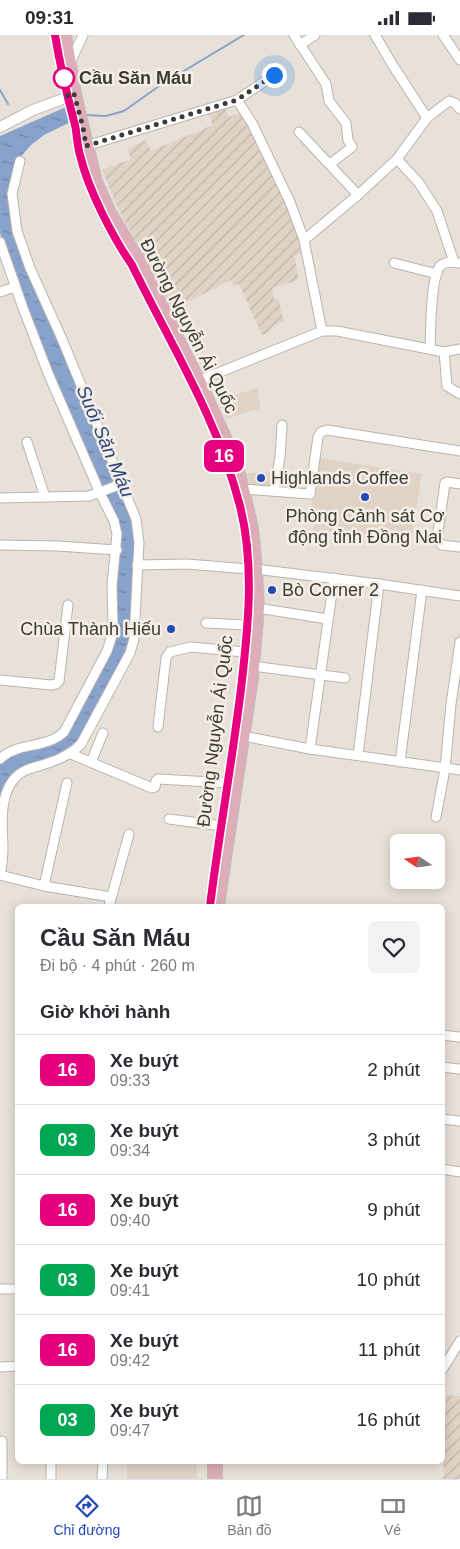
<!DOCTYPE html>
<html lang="vi">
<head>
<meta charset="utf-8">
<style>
	:root { --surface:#fff; --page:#f2f2f3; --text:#2b2b33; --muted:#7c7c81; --line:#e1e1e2; --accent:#244ab8 }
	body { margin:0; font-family:Arial,sans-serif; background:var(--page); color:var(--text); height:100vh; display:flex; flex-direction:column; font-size:19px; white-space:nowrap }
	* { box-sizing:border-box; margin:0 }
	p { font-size:16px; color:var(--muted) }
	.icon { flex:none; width:28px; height:28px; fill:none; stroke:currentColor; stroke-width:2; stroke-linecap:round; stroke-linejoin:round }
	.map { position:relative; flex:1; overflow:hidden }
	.sheet { position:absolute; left:15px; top:869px; width:430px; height:560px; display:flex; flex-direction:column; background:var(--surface); border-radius:8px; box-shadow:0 2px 12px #0003 }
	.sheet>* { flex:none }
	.badge { padding:0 10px; border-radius:8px; font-size:18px; line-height:32px }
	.needle { width:32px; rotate:283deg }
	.buttons { position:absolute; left:390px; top:799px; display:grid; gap:10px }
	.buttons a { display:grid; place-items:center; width:55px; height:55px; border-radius:8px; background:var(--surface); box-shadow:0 2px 12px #0003; font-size:25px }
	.you { position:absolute; width:25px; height:25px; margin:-12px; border:4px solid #fff; border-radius:50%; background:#1a73e8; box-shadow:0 0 0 8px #1a73e833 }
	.map>.badge { position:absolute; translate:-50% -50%; box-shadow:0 0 0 2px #fff }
	h2 { padding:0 25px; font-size:19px; line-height:45px }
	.round { display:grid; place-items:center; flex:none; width:52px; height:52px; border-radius:8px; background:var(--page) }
	.overview { display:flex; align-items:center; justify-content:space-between; height:85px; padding:0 25px }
	h1 { font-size:24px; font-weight:800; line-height:38px }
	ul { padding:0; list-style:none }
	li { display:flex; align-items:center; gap:15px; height:70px; padding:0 25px; border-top:1px solid var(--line) }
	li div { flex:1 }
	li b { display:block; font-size:19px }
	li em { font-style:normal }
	li .badge { min-width:55px; font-weight:700; text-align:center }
	.status { display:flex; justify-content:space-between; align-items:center; height:35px; padding:0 25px; background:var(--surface); direction:ltr }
	.status svg { height:14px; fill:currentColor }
	.dock { display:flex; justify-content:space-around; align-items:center; height:70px; border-top:1px solid var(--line); background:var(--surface); font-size:14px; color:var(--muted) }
	.dock a { display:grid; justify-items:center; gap:2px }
	.dock .current { color:var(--accent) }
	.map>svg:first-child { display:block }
	.built { fill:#e0d3c6 }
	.industrial { fill:url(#industrial-furrows) }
	.water { fill:url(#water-ripples) }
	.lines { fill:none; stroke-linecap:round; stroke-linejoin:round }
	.stream { stroke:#89a2cb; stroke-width:2 }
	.minor-casing { stroke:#bbb4ad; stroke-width:11 }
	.tertiary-casing { stroke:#bbb4ad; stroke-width:12 }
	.primary-casing { stroke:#c1c0bf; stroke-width:16 }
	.minor { stroke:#fff; stroke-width:9 }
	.tertiary { stroke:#fff; stroke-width:10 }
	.primary { stroke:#ddaeb7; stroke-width:14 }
	.line-casing { stroke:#fff; stroke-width:11 }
	.line { stroke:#e6007e; stroke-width:8 }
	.walk { stroke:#3d3a37; stroke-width:5; stroke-dasharray:0 9 }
	.stop-dot { fill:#fff; stroke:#e6007e; stroke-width:2.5 }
	.poi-dot { fill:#244ab8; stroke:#f5eee6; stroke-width:2 }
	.labels { text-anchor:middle; stroke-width:5; stroke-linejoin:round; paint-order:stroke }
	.stop-label { font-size:18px; font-weight:bold; fill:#3d3a37; stroke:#f5eee6; text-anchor:start }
	.street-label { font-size:18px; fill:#3d3a37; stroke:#f5eee6 }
	.poi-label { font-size:18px; fill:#3d3a37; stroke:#f5eee6; text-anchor:start }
	.water-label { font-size:19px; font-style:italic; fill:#28487c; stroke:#f5eee6 }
</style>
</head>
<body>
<div class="status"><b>09:31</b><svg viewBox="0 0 49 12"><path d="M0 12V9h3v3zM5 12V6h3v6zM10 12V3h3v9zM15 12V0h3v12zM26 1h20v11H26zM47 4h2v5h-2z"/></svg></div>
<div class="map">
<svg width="460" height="1444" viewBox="0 0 460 1444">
	<defs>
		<pattern id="industrial-furrows" width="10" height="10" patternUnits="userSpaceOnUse" patternTransform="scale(1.25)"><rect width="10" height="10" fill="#e0d3c6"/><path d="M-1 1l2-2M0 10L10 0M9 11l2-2" fill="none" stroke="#c1b6ab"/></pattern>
		<pattern id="water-ripples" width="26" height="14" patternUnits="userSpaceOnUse" patternTransform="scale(1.25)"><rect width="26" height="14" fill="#89a2cb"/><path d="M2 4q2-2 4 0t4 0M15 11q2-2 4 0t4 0" fill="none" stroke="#7185a6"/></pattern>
	</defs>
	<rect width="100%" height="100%" fill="#e8e1d9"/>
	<g class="built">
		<polygon points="257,353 261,373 226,384 218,365"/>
		<polygon points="318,423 422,439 410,511 313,496 315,487 309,485"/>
		<polygon points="275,437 272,453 251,451 246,438"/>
		<polygon points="127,1426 196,1426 197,1444 127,1444"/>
	</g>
	<g class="industrial">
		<polygon points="224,71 229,82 242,77 288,169 304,218 294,221 299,245 272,253 274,264 278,263 284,286 272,292 273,295 262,300 239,249 234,251 231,245 172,275 119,175 102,135 131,124 127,114 146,105 151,116 213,90 207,76"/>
		<polygon points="446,1360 460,1361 460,1444 443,1444"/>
	</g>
	<path class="water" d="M80 68 85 80 44 100 31 110 18 125 10 159 15 197 134 485 137 507 131 603 127 617 79 707C75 710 72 715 67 717 43 731 6 729 0 762V727L6 721 59 705 110 615 120 499 50 335 7 221 0 198V101L66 72Z"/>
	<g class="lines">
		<g class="stream">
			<polyline points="0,55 8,69"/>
			<polyline points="84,80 106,81 124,76 162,49 244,0"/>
		</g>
		<defs>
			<g id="minor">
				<polyline points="294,0 326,49 329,66 346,88 348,105 352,112 330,129"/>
				<polyline points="375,0 392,29 427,83"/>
				<polyline points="443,0 460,25"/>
				<polyline points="300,10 315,0"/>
				<polyline points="70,28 83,0"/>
				<polyline points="237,65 252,88 290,167 304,205 322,296"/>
				<polyline points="299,97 358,160"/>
				<polyline points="86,111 237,65 274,40"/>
				<polyline points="397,124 419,148 437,176 454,227"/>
				<polyline points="304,205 358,160 397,124 427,83 449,66 455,68 460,74"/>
				<path d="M0 207 23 273 48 338 100 458 114 486 117 499 112 550 113 591 111 604 107 616 64 697C46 714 17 707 0 724"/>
				<polyline points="394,228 437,239"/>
				<polyline points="0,257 15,252"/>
				<path d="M430 314C431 296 430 244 440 231 445 226 454 227 459 228"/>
				<polyline points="444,317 447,351 460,359"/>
				<polyline points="198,346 322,296 337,296 444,317 460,314"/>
				<polyline points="27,407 45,462"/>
				<polyline points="460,449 447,447 445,448 437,504 442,510 460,512"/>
				<polyline points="243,454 310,459 318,402 321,397 327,395 460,416"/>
				<polyline points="274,456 280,422 282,390"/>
				<polyline points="0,463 89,461 122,449"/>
				<polyline points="0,510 57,511 117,515"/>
				<polyline points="137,530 187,529 248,534"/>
				<polyline points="255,534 379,549 460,561"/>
				<polyline points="257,573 328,584"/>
				<polyline points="206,588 247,590"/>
				<polyline points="252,631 345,643"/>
				<polyline points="0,645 51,650 56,649 59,646 68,570"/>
				<polyline points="158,692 166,623 170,617 191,612 245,617"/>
				<polyline points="243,701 310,714 460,735"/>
				<polyline points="310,714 334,543"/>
				<polyline points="71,719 152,753 155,752 156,746 158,744 229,748"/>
				<polyline points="358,720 379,549"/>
				<polyline points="91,727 103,698"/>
				<polyline points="400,727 422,555"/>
				<polyline points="436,782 445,734 451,669 460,607"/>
				<polyline points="169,784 222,791"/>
				<path d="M0 840C2 831 3 820 3 810 1 782 0 747 26 735 47 728 65 725 81 709L130 618 134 604 139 507 136 484 62 304 30 233 17 196 12 159 20 126"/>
				<polyline points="0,840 44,851 111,862"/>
				<polyline points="44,851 67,748"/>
				<polyline points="109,871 129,799"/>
				<polyline points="442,1000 460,1002"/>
				<polyline points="442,1032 460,1034"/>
				<polyline points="442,1084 460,1086"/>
				<polyline points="442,1134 460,1137"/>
				<polyline points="0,1254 18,1254"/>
				<polyline points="0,1332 18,1331"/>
				<polyline points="442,1335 460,1306"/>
				<polyline points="2,1444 2,1406"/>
				<polyline points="51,1444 51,1426"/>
				<polyline points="102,1444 103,1426"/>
			</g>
			<polyline id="tertiary" points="0,92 33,75 68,62"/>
			<g id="primary">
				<polyline points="64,0 74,59 95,147 109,178 138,226 198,346 229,413 239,442 251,493 255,534 257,573 251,643 217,871"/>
				<polyline points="215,1426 215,1444"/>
			</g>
		</defs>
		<use href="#minor" class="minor-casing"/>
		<use href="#tertiary" class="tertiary-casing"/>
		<use href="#primary" class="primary-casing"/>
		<use href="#minor" class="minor"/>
		<use href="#tertiary" class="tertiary"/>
		<use href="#primary" class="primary"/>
	</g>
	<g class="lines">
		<defs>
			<path id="line" d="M55 0C60 30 67 60 75 90 77 99 77 110 80 120 88 154 112 201 132 230 170 308 218 385 240 471 255 530 248 594 241 654 232 727 219 799 210 871"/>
		</defs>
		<use href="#line" class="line-casing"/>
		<use href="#line" class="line"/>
		<polyline class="walk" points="64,43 68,62 74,59 83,92 86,111 237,65 274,40"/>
	</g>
	<circle class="stop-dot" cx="64" cy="43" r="10"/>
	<g class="poi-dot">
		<circle cx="261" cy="443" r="5"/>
		<circle cx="365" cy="462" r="5"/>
		<circle cx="272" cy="555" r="5"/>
		<circle cx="171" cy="594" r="5"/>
	</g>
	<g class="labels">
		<g class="stop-label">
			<text x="79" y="49">Cầu Săn Máu</text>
		</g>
		<g class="street-label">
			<text transform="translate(189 291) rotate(63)" y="6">Đường Nguyễn Ái Quốc</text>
			<text transform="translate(215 696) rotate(-83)" y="6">Đường Nguyễn Ái Quốc</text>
		</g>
		<g class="poi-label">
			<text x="271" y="449">Highlands Coffee</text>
			<text x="365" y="487" text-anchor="middle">Phòng Cảnh sát Cơ<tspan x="365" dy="21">động tỉnh Đồng Nai</tspan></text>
			<text x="282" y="561">Bò Corner 2</text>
			<text x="161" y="600" text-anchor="end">Chùa Thành Hiếu</text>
		</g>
		<g class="water-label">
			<text transform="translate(106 406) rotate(67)" y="7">Suối Săn Máu</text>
		</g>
	</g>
</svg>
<div class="buttons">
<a><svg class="needle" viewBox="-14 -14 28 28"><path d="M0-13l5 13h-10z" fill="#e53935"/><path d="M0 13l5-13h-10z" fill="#7c7c81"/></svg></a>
</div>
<div class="you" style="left:274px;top:40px"></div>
<b class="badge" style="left:224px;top:421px;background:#e6007e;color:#fff">16</b>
<section class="sheet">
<div class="overview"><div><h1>Cầu Săn Máu</h1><p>Đi bộ · 4 phút · 260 m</p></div><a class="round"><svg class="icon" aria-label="heart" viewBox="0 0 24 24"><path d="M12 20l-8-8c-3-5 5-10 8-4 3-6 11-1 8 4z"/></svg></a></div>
<h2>Giờ khởi hành</h2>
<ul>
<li><span class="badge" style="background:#e6007e;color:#fff">16</span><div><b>Xe buýt</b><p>09:33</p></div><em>2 phút</em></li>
<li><span class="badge" style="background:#00a651;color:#fff">03</span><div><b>Xe buýt</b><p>09:34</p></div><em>3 phút</em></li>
<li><span class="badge" style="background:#e6007e;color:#fff">16</span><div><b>Xe buýt</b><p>09:40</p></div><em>9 phút</em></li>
<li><span class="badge" style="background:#00a651;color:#fff">03</span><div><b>Xe buýt</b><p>09:41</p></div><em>10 phút</em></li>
<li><span class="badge" style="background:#e6007e;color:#fff">16</span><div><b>Xe buýt</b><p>09:42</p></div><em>11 phút</em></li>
<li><span class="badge" style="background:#00a651;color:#fff">03</span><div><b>Xe buýt</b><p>09:47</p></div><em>16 phút</em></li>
</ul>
</section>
</div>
<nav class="dock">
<a class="current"><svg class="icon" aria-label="directions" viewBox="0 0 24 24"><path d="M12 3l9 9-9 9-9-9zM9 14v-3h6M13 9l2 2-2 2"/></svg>Chỉ đường</a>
<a><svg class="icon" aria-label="map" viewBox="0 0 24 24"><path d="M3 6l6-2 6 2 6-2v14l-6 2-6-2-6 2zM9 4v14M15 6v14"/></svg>Bản đồ</a>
<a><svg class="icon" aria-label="tickets" viewBox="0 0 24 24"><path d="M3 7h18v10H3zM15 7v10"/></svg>Vé</a>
</nav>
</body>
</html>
